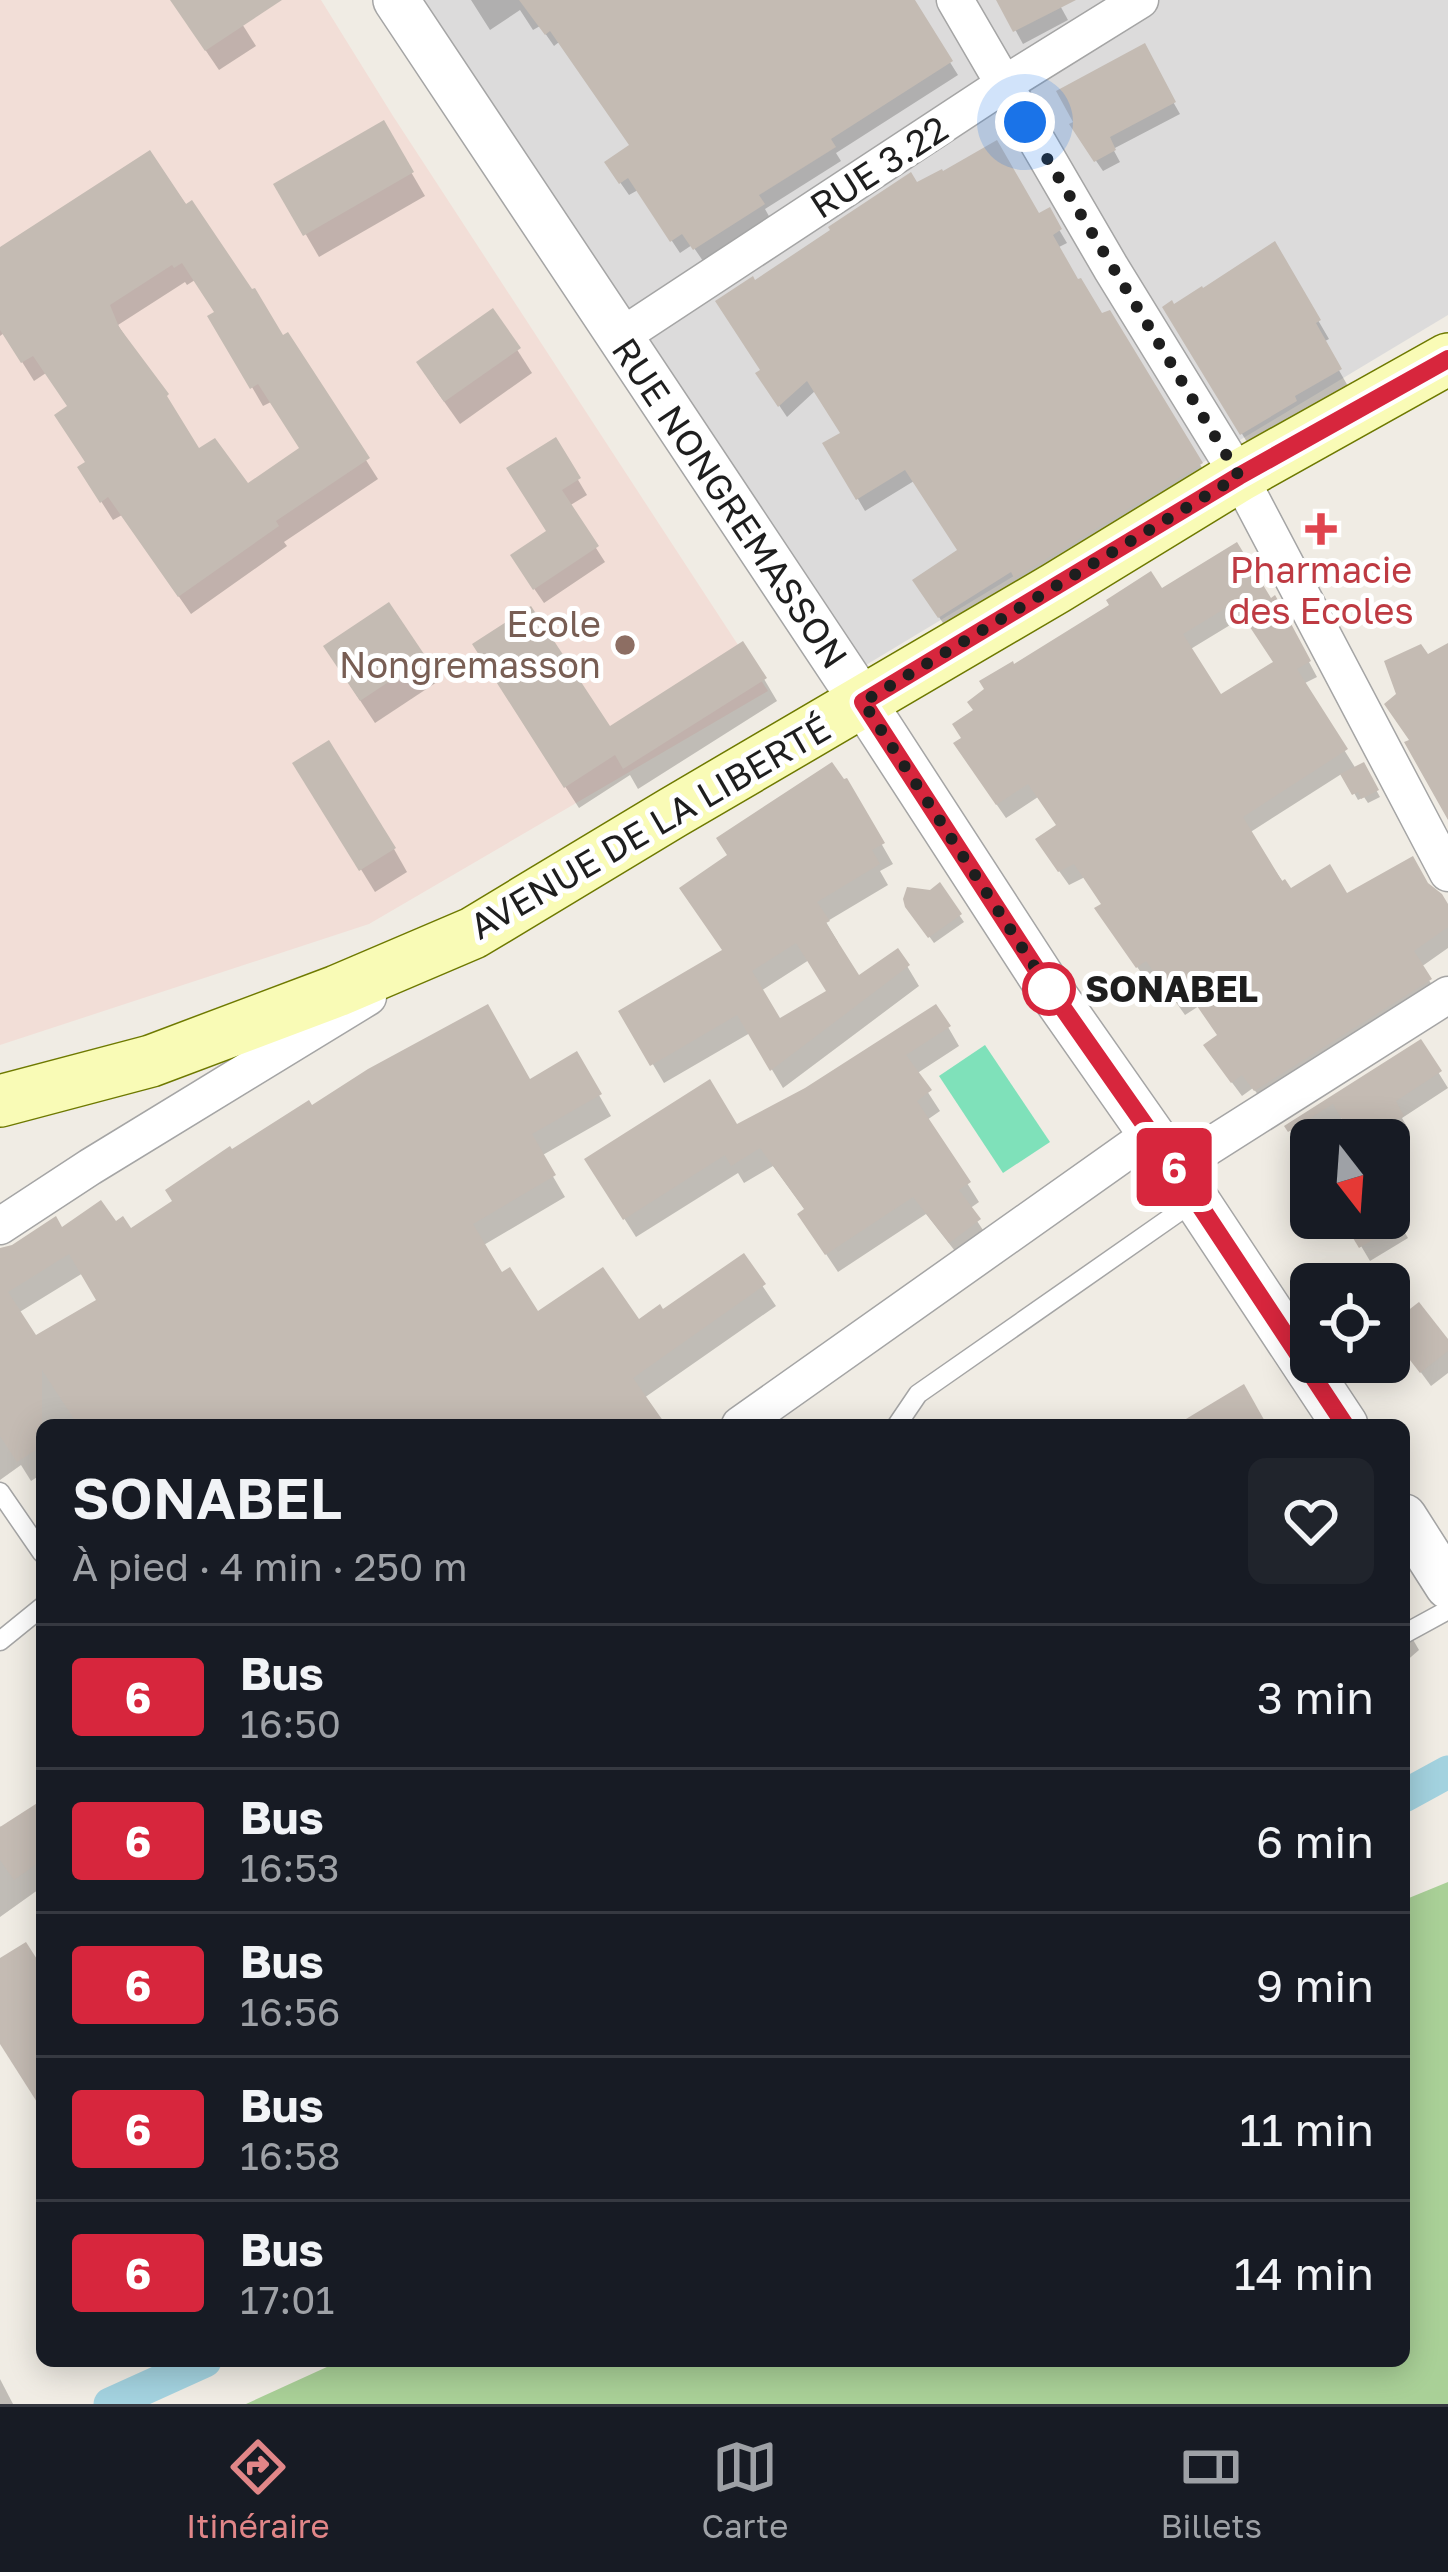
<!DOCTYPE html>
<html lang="fr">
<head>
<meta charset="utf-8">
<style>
	:root { --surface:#171b24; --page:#20242c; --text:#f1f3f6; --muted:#9ea1a6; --line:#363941; --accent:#e18688 }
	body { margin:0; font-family:"Golos Text",sans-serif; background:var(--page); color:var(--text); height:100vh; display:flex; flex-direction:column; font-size:45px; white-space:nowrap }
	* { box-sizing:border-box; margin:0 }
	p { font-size:39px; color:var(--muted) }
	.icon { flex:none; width:66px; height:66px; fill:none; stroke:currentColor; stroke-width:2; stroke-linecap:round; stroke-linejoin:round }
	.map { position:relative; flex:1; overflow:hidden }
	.sheet { position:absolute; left:36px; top:1419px; width:1374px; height:948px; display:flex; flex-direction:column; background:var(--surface); border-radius:18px; box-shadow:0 6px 30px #0003 }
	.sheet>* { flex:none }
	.badge { padding:0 24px; border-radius:9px; font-size:42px; line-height:78px }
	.needle { width:78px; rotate:163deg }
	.buttons { position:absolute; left:1290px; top:1119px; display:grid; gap:24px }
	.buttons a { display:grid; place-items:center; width:120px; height:120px; border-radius:18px; background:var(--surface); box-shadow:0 6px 30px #0003; font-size:60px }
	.you { position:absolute; width:60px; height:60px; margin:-30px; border:9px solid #fff; border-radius:50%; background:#1a73e8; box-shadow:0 0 0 18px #1a73e833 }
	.map>.badge { position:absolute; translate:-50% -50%; box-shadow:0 0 0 6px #fff }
	.round { display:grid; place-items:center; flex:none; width:126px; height:126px; border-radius:18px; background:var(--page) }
	.overview { display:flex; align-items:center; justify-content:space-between; height:204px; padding:0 36px }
	h1 { font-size:57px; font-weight:600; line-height:90px }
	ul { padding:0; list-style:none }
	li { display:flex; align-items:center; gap:36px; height:144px; padding:0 36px; border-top:3px solid var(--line) }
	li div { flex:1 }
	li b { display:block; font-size:45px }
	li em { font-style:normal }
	li .badge { min-width:132px; font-weight:700; text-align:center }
	.tabs { display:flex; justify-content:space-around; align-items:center; height:168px; border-top:3px solid var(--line); background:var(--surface); font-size:33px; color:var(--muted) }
	.tabs a { display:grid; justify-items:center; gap:6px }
	.tabs .active { color:var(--accent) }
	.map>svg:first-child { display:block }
	.residential { fill:#dcdbdb }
	.military { fill:#f2ded7 }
	.forest { fill:#a9d097 }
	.pitch { fill:#7fe1ba }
	.shadow { fill:#0003; fill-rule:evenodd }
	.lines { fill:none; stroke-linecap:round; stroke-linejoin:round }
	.canal { stroke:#a3d2df; stroke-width:33 }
	.building { fill:#c4bbb3; fill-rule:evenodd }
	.service-casing { stroke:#a5a5a5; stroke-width:21 }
	.minor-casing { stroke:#a5a5a5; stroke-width:39 }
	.tertiary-casing { stroke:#a5a5a5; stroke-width:48 }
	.secondary-casing { stroke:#6e7901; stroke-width:54 }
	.service { stroke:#fff; stroke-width:18 }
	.minor { stroke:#fff; stroke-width:36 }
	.tertiary { stroke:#fff; stroke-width:45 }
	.secondary { stroke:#f9fbb6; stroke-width:51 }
	.line-casing { stroke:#fff; stroke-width:27 }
	.line { stroke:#d7263d; stroke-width:18 }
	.walk { stroke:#1e1e1e; stroke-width:12; stroke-dasharray:0 21.6 }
	.health-dot { fill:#e0444e; stroke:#fff; stroke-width:4.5 }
	.education-dot { fill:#8d6e63; stroke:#fff; stroke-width:4.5 }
	.stop-dot { fill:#fff; stroke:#d7263d; stroke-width:6 }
	.labels { text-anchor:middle; stroke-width:10; stroke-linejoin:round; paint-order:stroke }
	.street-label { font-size:36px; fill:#1e1e1e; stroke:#fff }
	.health-label { font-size:36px; fill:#be3a42; stroke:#fff }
	.education-label { font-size:36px; fill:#785e54; stroke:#fff; text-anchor:end }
	.stop-label { font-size:36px; font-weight:bold; fill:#1e1e1e; stroke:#fff; text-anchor:start }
</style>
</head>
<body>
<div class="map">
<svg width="1448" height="2404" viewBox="0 0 1448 2404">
	<rect width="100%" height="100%" fill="#f0ece4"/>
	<polygon class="residential" points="413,0 1448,0 1448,315 851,674"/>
	<polygon class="military" points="0,0 321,0 393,116 768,691 369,924 0,1045"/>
	<polygon class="forest" points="1448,1882 1448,2404 246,2404 340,2361 1404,2361 1404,1900"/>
	<polygon class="pitch" points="985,1045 1050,1142 1003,1173 939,1076"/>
	<g class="shadow">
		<polygon points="184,0 227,0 256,46 219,70 189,26"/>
		<polygon points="471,0 911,0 958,75 836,153 841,161 765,209 770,218 703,261 692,245 680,253 638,190 629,195 615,175 632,147 559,42 554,46 540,26 533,30 520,10 490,30"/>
		<polygon points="999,0 1057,0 1068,20 1023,44"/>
		<polygon points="1172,100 1180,114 1113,149 1120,162 1103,171 1079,136"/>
		<polygon points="383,124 425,196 319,257 277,185"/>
		<path d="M150 154 282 339 287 336 378 479 284 542 287 546 191 614 122 515 113 520 92 487 70 408 46 373 34 381 4 333 0 336V250ZM195 280 217 314 211 317 263 406 271 402 302 450 245 487 199 453 118 325 185 282 187 285Z"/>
		<polygon points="916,186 1038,217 1048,211 1067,243 1057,248 1101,317 1109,313 1207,476 947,629 923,593 960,551 914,481 865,511 826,444 844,434 816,390 787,417 766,386 754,285"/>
		<polygon points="1274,245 1329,339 1323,342 1349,388 1253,452 1166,308 1174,308"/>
		<polygon points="493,312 532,373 460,424 433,386"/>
		<polygon points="555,441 587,495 569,506 605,562 544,603 522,571 549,532"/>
		<path d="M1161 592 1270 602 1280 608 1317 677 1303 684 1356 769 1363 766 1380 797 1368 803 1364 797 1358 800 1343 773 1249 833 1290 892 1346 897 1427 887 1448 910V948L1421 967 1438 995 1265 1104 1253 1088 1242 1096 1216 1061 1220 1037 1199 1006 1185 1015 1156 974 1147 981 1107 924 1104 905 1085 877 1069 885 1047 854 1059 827 1038 797 1006 818 965 759ZM1245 616 1276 664 1220 698 1189 650Z"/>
		<polygon points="388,606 437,682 375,723 340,670"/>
		<polygon points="488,667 609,730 764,679 777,701 638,789 630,775 579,808"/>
		<path d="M846 782 893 864 880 871 888 885 826 922 838 942 836 944 858 979 907 966 919 986 783 1088 750 1033 664 1083 622 1012 725 952ZM809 960 829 993 779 1022 761 991Z"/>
		<polygon points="310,787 394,849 407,872 375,892"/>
		<polygon points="939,886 964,922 934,943 913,914"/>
		<polygon points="948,1027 959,1046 916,1074 940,1111 927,1120 979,1202 969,1209 989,1239 962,1260 926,1214 838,1272 812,1233 806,1211 773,1166 744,1183 738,1173 636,1237 599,1179 736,1128"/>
		<polygon points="1420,1043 1448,1088 1402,1118 1410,1132 1389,1144 1389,1140 1357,1140 1344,1117 1299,1146 1288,1127"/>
		<path d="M576 1055 611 1116 541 1156 565 1197 482 1246 501 1276 538 1315 639 1323 662 1313 743 1257 776 1306 644 1398 663 1425H42V1474L31 1481 21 1465 0 1480V1250L61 1231 115 1225 131 1232 175 1202 231 1153 311 1109 529 1083ZM83 1273 100 1302 35 1340 18 1313Z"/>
		<polygon points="1389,1206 1408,1238 1370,1261 1345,1219 1389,1218"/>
		<polygon points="1389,1329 1448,1344 1448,1373 1431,1386"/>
		<polygon points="1404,1624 1419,1650 1404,1663"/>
		<polygon points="42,1804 42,1887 0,1917 0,1826 2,1829"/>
		<polygon points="0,2379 13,2404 0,2404"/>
	</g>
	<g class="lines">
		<g class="canal">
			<polyline points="1404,1796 1448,1772"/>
			<polyline points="110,2404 205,2361"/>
		</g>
	</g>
	<g class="building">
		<polygon points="170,0 282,0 205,51"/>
		<polygon points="519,0 915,0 953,61 831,139 836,147 759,195 765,204 693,250 682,234 670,242 628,178 619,184 604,162 629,145 550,31 545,35"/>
		<polygon points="996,0 1076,0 1013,32"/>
		<polygon points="1145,43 1176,102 1110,137 1116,150 1094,162 1069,124 1073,122 1056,91"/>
		<polygon points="384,120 414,172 303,236 273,184"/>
		<polygon points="997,140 1039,213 1050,207 1062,229 1053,235 1078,279 1081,278 1102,313 1110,310 1203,463 1041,562 1014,578 1011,572 938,618 912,580 957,550 905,470 856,500 822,443 840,433 807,381 778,407 755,373 760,370 715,301 753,276 755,280 830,230 828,227 911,172 917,182 942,169 943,171"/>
		<path d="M150 150 186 204 192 200 252 289 255 288 283 335 288 332 370 458 276 521 279 526 178 597 108 497 100 503 77 467 85 462 54 415 67 406 33 356 21 363 0 330V247ZM182 263 214 312 207 316 250 389 258 384 299 448 248 483 215 438 199 448 167 396 169 394 119 327 110 305 172 265 174 268Z"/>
		<polygon points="1275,241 1321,320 1316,323 1342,369 1295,396 1297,401 1240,435 1162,307 1172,300 1174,304 1202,286 1203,288"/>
		<polygon points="493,308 521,348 444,402 416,362"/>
		<polygon points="556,437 581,478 562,490 599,546 533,590 510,555 546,531 506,468"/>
		<path d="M1237 542 1271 598 1275 595 1282 607 1311 661 1297 669 1348 749 1243 817 1282 881 1285 879 1291 888 1330 864 1347 893 1413 856 1428 883 1442 894 1448 904V927L1414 951 1432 979 1254 1091 1242 1075 1231 1083 1203 1045 1217 1035 1188 993 1175 1002 1146 961 1136 968 1094 908 1101 904 1074 864 1058 872 1035 839 1056 825 1028 784 996 805 953 743 961 738 952 724 973 710 967 702 984 689 979 681 1013 661 1014 664 1109 605 1106 600 1151 571 1162 588ZM1234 603 1273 662 1221 694 1183 634Z"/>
		<polygon points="389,602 426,657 360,701 323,646"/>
		<polygon points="531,606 610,726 743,641 767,678 623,769 615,755 564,788 472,644"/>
		<polygon points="1448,643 1448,820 1404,742 1409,740 1384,704 1396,694 1384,661 1421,644 1428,654"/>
		<polygon points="329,740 396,848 359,871 292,763"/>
		<path d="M832 762 844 779 847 778 885 843 872 850 880 864 817 902 830 921 826 923 859 975 898 948 910 965 770 1071 737 1015 650 1066 618 1011 722 950 679 888 727 855 716 838ZM796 943 826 991 780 1018 752 971Z"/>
		<polygon points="1364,762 1379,790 1361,799 1358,792 1352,795 1340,774"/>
		<polygon points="940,882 962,914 928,938 905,907 903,899 907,887 930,890"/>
		<path d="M488 1004 530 1079 577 1051 602 1094 532 1134 556 1175 473 1224 502 1272 510 1267 538 1311 603 1267 639 1319 660 1304 663 1309 744 1253 766 1284 633 1378 666 1425H78L42 1370V1446L17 1462 0 1436V1248L12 1245 56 1216 62 1227 101 1200 116 1221 123 1216 131 1228 172 1201 165 1190 230 1146 232 1149 309 1100 312 1105 368 1069ZM69 1254 96 1300 36 1335 8 1292Z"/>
		<polygon points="936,1004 951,1026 906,1055 932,1090 917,1101 971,1182 959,1190 981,1219 949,1243 913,1197 825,1255 797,1214 804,1209 760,1148 731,1166 725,1155 623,1220 584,1159 710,1079 737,1124 805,1088"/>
		<polygon points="1421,1039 1442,1071 1396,1101 1404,1116 1362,1140 1354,1140 1333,1104 1288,1132 1284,1126"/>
		<polygon points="1341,1218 1408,1218 1359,1248"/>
		<polygon points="1419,1302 1448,1339 1448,1351 1420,1373 1389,1333 1389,1325"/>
		<polygon points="1244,1384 1267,1425 1176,1425"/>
		<polygon points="42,1800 42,1860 14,1880 0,1860 0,1827"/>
		<polygon points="26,1942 42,1967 42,2110 0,2044 0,1958"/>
	</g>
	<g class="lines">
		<defs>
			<g id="service">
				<polyline points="897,1425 918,1394 1193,1202"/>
				<polyline points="0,1492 42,1553"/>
				<polyline points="1404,1634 1448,1610"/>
				<polyline points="0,1641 42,1607"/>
			</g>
			<g id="minor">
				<polyline points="955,0 1111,268 1239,476 1448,873"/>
				<polyline points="620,337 1003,85 1140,0"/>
				<polyline points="1175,1168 1448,995"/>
				<polyline points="0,1226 90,1167 368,997"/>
				<polyline points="740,1425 1151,1134"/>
			</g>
			<g id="tertiary">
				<polyline points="396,0 863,702 1044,981 1175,1168 1345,1425"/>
				<polyline points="1404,1517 1448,1586"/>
			</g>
			<polyline id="secondary" points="0,1101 151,1061 337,991 473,933 672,813 1056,588 1239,476 1448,359"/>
		</defs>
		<use href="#service" class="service-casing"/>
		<use href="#minor" class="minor-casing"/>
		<use href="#tertiary" class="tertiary-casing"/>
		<use href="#secondary" class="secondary-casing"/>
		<use href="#service" class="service"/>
		<use href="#minor" class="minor"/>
		<use href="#tertiary" class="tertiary"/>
		<use href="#secondary" class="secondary"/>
	</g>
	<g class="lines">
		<defs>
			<polyline id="line" points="1345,1425 1175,1168 1044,981 863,702 1239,476 1448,359"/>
		</defs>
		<use href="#line" class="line-casing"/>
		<use href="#line" class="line"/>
		<polyline class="walk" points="1025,122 1239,476 863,702 1049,989"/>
	</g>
	<path class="health-dot" d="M1315 511h12v12h12v12h-12v12h-12v-12h-12v-12h12z"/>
	<circle class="education-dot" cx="625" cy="645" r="12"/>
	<circle class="stop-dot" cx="1049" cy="989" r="24"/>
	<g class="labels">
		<g class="street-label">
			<text transform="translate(879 167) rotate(-33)" y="13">RUE 3.22</text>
			<text transform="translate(730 503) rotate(56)" y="13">RUE NONGREMASSON</text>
			<text transform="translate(650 827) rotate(-30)" y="13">AVENUE DE LA LIBERTÉ</text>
		</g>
		<g class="health-label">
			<text x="1321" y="583">Pharmacie<tspan x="1321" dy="41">des Ecoles</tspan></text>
		</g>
		<g class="education-label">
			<text x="601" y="637">Ecole<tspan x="601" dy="41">Nongremasson</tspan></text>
		</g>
		<g class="stop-label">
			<text x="1085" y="1002">SONABEL</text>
		</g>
	</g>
</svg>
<div class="buttons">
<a><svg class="needle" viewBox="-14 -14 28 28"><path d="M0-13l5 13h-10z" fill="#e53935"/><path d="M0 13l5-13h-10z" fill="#9ea1a6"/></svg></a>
<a><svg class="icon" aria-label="locate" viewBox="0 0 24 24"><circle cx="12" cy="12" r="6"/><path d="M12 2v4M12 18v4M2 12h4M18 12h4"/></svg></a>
</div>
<div class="you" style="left:1025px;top:122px"></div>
<b class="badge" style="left:1174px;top:1167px;background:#d7263d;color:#fff">6</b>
<section class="sheet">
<div class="overview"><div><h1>SONABEL</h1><p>À pied · 4 min · 250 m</p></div><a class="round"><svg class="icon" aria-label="heart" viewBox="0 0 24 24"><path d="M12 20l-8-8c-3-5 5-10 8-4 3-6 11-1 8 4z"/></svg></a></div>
<ul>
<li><span class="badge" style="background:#d7263d;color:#fff">6</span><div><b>Bus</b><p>16:50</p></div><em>3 min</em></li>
<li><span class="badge" style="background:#d7263d;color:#fff">6</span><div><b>Bus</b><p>16:53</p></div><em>6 min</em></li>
<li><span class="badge" style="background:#d7263d;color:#fff">6</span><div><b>Bus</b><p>16:56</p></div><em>9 min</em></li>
<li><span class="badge" style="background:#d7263d;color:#fff">6</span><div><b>Bus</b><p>16:58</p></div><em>11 min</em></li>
<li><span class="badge" style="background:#d7263d;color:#fff">6</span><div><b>Bus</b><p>17:01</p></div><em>14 min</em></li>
</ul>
</section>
</div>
<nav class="tabs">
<a class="active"><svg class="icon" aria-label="directions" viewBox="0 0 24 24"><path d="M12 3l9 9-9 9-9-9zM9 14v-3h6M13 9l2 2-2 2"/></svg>Itinéraire</a>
<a><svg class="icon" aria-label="map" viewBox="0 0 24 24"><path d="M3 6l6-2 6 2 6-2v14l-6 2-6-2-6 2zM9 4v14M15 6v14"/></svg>Carte</a>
<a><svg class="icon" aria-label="tickets" viewBox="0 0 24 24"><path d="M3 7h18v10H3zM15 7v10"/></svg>Billets</a>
</nav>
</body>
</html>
